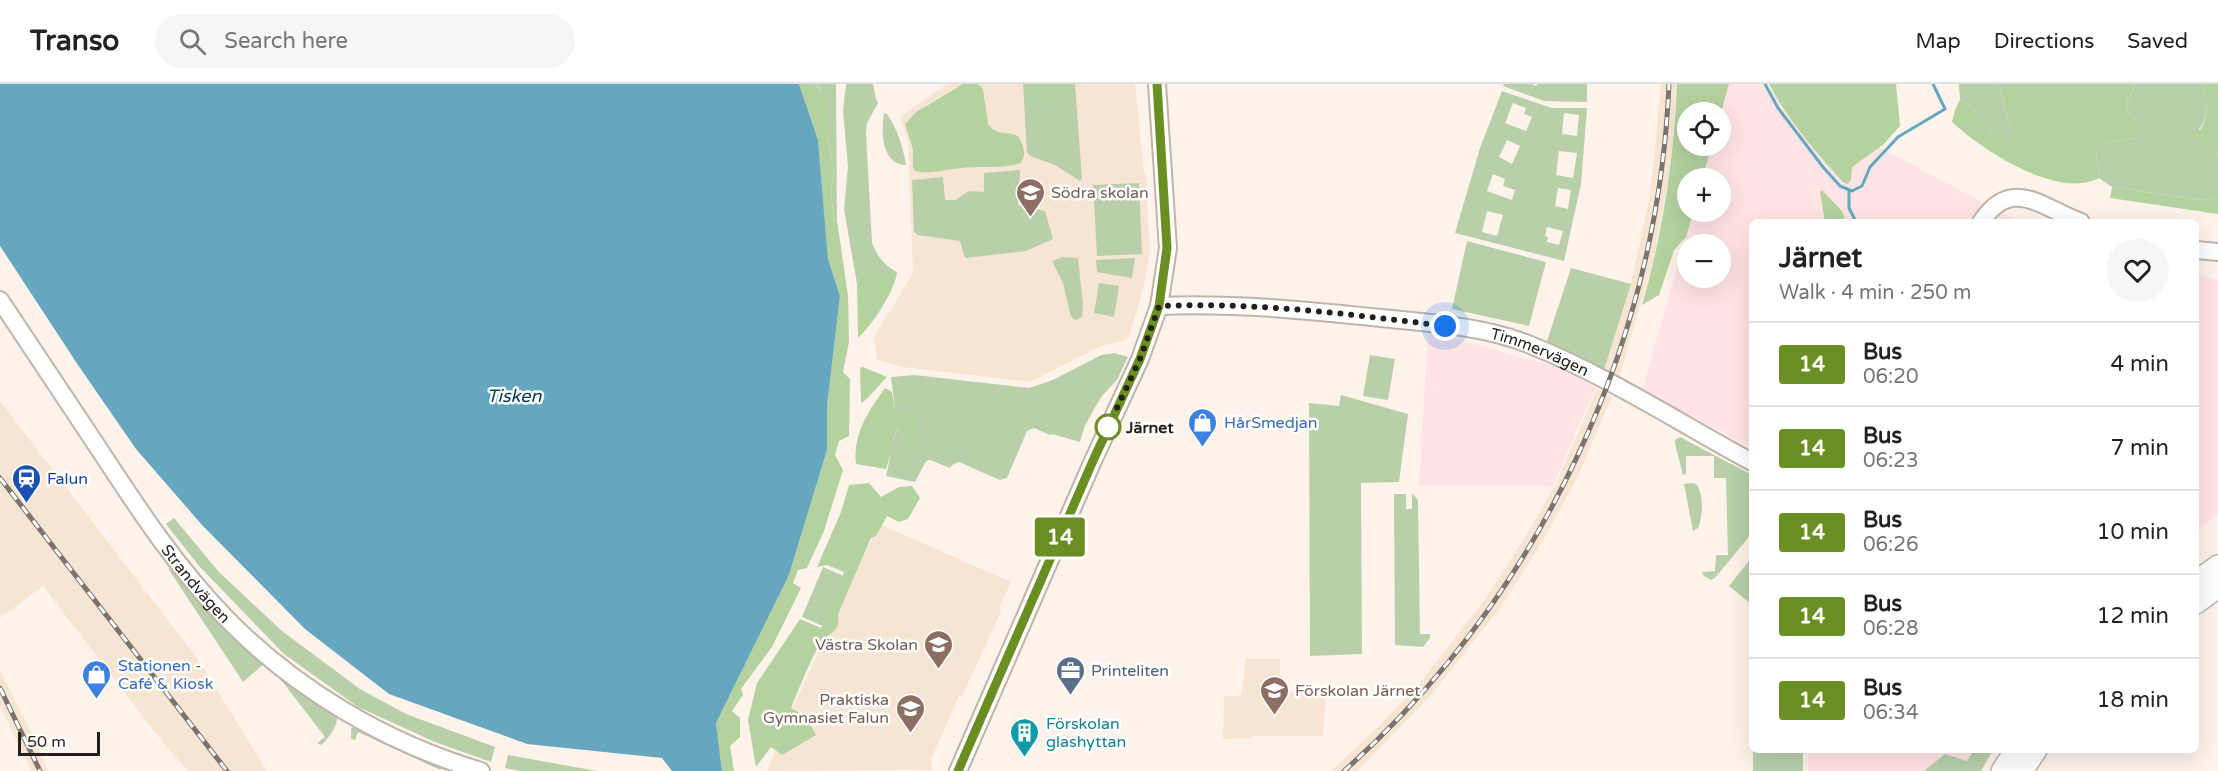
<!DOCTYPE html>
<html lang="en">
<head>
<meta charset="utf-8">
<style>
	:root { --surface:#fff; --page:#f6f6f6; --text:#222; --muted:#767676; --line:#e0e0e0 }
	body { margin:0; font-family:"Varela Round",sans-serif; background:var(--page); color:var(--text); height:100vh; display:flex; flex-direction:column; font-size:22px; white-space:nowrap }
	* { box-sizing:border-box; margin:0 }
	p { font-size:20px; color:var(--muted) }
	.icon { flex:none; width:33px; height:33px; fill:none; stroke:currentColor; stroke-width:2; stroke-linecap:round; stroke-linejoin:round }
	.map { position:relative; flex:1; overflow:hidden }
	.sheet { position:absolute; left:1749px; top:135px; width:450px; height:534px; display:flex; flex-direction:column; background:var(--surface); border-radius:9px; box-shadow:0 6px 24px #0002 }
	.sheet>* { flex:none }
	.badge { padding:0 12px; border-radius:4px; font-size:21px; line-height:39px }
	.tools { position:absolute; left:1677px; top:18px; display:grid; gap:12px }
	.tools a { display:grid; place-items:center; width:54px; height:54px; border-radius:50%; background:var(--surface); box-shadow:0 6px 24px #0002; font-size:30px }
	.scale { position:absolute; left:18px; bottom:15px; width:82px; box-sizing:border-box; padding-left:6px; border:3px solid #241f1b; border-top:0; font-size:16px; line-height:21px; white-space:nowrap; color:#241f1b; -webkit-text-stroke:4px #fff; paint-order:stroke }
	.you { position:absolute; width:30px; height:30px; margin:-15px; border:4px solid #fff; border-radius:50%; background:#1a73e8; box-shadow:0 0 0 9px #1a73e833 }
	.map>.badge { position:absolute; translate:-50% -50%; box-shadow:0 0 0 3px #fff }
	.round { display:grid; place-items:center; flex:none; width:63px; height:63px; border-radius:32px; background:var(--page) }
	.overview { display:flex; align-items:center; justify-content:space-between; height:102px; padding:0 30px }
	h1 { font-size:28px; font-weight:700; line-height:45px }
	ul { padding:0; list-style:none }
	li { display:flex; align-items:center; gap:18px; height:84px; padding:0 30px; border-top:2px solid var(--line) }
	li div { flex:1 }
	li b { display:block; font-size:22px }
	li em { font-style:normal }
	li .badge { min-width:66px; font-weight:700; text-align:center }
	header { display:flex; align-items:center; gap:36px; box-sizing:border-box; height:84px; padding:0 30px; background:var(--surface); border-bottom:2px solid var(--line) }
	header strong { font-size:28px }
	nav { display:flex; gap:33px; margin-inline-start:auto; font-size:21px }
	.search { width:420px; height:54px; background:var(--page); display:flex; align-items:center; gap:15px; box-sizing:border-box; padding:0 21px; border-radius:33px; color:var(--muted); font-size:22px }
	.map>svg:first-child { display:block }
	.built { fill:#f7e5d4 }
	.industrial { fill:#ffe4e5; fill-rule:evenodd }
	.green { fill:#b9cfaa; fill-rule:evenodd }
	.forest { fill:#b4d2a0 }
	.water { fill:#66a6bf }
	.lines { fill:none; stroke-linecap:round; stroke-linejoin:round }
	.stream { stroke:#66a6bf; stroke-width:3 }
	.tertiary-casing { stroke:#bfb4a9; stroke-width:20 }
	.trunk-casing { stroke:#bfb4a9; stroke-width:24 }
	.tertiary { stroke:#fff; stroke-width:16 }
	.trunk { stroke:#fff; stroke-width:21 }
	.rail-casing { stroke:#7b746e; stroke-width:5 }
	.rail { stroke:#fff; stroke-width:3; stroke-dasharray:9; stroke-linecap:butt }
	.line-casing { stroke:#fff; stroke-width:14 }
	.line { stroke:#6b8e23; stroke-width:9 }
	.walk { stroke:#241f1b; stroke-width:6; stroke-dasharray:0 10.8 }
	.stop-dot { fill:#fff; stroke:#6b8e23; stroke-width:3 }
	.labels { text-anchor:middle; stroke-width:5; stroke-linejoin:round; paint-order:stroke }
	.education-label { font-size:16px; fill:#785e54; stroke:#fff; text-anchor:start }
	.street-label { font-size:16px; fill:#241f1b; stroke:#fff }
	.shop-label { font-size:16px; fill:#366cbe; stroke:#fff; text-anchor:start }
	.stop-label { font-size:16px; font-weight:bold; fill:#241f1b; stroke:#fff; text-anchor:start }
	.transit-label { font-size:16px; fill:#164399; stroke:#fff; text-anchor:start }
	.service-label { font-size:16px; fill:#4e5e75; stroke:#fff; text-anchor:start }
	.culture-label { font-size:16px; fill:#0d838f; stroke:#fff; text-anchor:start }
	.water-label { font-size:18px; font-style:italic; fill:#054052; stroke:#fff }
</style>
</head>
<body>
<header>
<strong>Transo</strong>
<div class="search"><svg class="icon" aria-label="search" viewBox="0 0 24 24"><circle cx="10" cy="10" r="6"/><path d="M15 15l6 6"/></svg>Search here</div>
<nav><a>Map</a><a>Directions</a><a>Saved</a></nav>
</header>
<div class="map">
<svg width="2218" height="687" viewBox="0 0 2218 687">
	<rect width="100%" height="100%" fill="#fdf3ea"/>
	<g class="built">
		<polygon points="947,0 1135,0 1144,89 1146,90 1150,169 1144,201 1130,250 1127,256 1101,262 1030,298 903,283 877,276 874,253 913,189 908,59 900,33"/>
		<polygon points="1661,0 1677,0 1671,79 1654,175 1619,294 1604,286 1630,203 1648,121 1654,77"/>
		<polygon points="1597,305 1612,312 1579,390 1543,457 1500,524 1431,611 1365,679 1356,687 1331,687 1380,641 1419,600 1486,514 1528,448 1554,404"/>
		<polygon points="0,317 199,577 267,687 188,687 161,656 43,502 0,534"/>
		<polygon points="879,440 1011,498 999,524 1002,526 962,612 959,612 932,673 931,686 767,687 792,625"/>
		<polygon points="1245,575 1280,575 1281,607 1326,609 1323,652 1253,652 1252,654 1223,655 1224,612 1240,612 1243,601"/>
		<polygon points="0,586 33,652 48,687 31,687 0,622"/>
	</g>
	<g class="industrial">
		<path d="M1729 0H1760L2020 138H1752V364L1642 306 1693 128H1720V94H1702L1712 62H1720L1721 29ZM1688 160H1720V194H1688Z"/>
		<polygon points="2196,190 2218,196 2218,429 2196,448"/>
		<polygon points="1428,247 1556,283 1596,303 1552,404 1539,401 1419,401"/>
		<polygon points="1808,666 1974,666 1966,678 1964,687 1808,687"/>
	</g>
	<g class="green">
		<polygon points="814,0 836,0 837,136 834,137 831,108 834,83 831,79 828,49 828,20 822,6"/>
		<path d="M846 0H873C875 7 874 12 878 19L867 39 866 50 872 159C877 172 884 181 897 188H864L857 200 844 125 848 83 843 26Z"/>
		<polygon points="1023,0 1075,0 1082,94 1080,97 1055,81 1030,72 1027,68"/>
		<polygon points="1504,0 1532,0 1536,2 1538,0 1587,0 1587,18 1544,17 1503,2"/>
		<polygon points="1959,0 1999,0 2011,45 2011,60 1991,48 1969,20 1960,16"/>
		<path d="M2135 0H2201C2209 20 2210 38 2192 52L2216 70 2218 68V114L2201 116 2112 103 2099 94 2096 66 2101 59 2137 54C2139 33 2129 37 2127 23 2126 14 2134 8 2135 0Z"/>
		<path d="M1502 7 1552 24H1587L1581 100 1564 177 1455 149 1480 64ZM1513 19 1526 24 1524 30 1532 33 1526 47 1505 39ZM1564 29 1579 31 1577 52 1562 50ZM1507 56 1520 62 1512 80 1499 73ZM1559 67 1577 69 1573 94 1556 91ZM1493 90 1505 95 1503 102 1515 106 1512 116 1487 107ZM1558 104 1571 106 1568 125 1555 122ZM1487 127 1503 131 1497 152 1482 148ZM1547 143 1563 147 1559 161 1547 158 1548 153 1545 152Z"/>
		<path d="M884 29 887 30C898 46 903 63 906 81 881 80 881 48 884 29Z"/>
		<polygon points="1020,86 1018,121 1045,127 1053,155 1026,167 965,174 960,157 917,151 914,147 912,96 943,93 945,116 955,116 969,107 984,108 984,89"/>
		<polygon points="1139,99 1142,170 1097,172 1093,101"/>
		<polygon points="1467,157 1546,178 1529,242 1452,225"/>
		<polygon points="1062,173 1078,174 1083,220 1082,233 1076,236 1071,233 1063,199 1052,177"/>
		<polygon points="1135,174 1132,194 1097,188 1096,176"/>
		<polygon points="1571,184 1631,200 1604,286 1546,260"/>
		<polygon points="1099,199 1119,202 1114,233 1094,229"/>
		<polygon points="1115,269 1128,273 1117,296 1102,312 1094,325 1084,344 1080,358 1052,350 1050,351 1034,344 1027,347 1007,394 1000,396 959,378 952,381 950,384 930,376 926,377 915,398 886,392 890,374 889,369 897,346 904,350 901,363 914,362 895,325 891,293 915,291 1029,304 1053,296 1101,271"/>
		<polygon points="1370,271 1395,275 1388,316 1363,312"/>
		<polygon points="1341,311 1408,330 1399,398 1361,399 1362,570 1310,572 1309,319 1339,322"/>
		<polygon points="1680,353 1752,391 1752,403 1750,404 1752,449 1715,494 1711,496 1704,492 1702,488 1715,487 1716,471 1728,471 1726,394 1714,394 1714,372 1686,372 1686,390 1683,391 1675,360 1675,356"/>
		<path d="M1692 399 1696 400C1704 410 1703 433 1698 444L1693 447 1684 400Z"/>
		<polygon points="1412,409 1418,416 1420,550 1430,550 1430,554 1423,563 1395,561 1394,410 1406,410 1406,425 1412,425"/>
		<polygon points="174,434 219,488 282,547 360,605 406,630 495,663 491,678 435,658 358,623 284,570 199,482 166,440"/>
		<polygon points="1752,473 1752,521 1729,502"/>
		<path d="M167 483 337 629C339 641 329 654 321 661L317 659 325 653 285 601 265 579 243 598Z"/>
		<polygon points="823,483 846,493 825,543 802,533"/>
		<polygon points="354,642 362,643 460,687 438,685 358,648 355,656 351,655 351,645"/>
		<rect x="1753" y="666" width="50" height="21"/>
		<polygon points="1974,666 1993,666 1981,687 1924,687 1945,670 1967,677"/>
		<polygon points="508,671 597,687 520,687 505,684"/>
	</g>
	<g class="forest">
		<polygon points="799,0 814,0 825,9 828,20 828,49 831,79 834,83 831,108 834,137 837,136 848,212 849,258 843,288 850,295 849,352 839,357 835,371 843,386 824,447 807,484 798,486 793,499 801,504 772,563 741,605 743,611 732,627 740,634 740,653 730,662 734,687 722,687 716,639 789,491 827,366 827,322 840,212 828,175 818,56"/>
		<path d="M963 0H978L983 5 988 40C996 52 1007 47 1018 52 1023 59 1027 72 1021 78 1014 85 972 82 961 84 945 85 931 91 915 87L913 83V66L905 40 915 29Z"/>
		<path d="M1030 0H1068L1069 1 1056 27C1042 21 1033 16 1030 0Z"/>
		<path d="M1677 0H1729L1721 29 1688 28V62H1712L1702 94H1688V128H1693L1686 153 1674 166 1659 211 1642 221C1663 149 1674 74 1677 0Z"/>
		<path d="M1769 0H1896L1900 42 1883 61 1852 83 1851 96 1848 100 1844 99C1816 69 1788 36 1769 0Z"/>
		<path d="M1999 0H2135C2134 8 2126 14 2127 23 2129 37 2139 32 2137 54L2101 59 2096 66 2099 94C2058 116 1982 66 1952 38L1955 26 1960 16 1969 20 1991 48 2010 59 2011 45Z"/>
		<path d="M2201 0H2218V68L2216 70 2208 68 2192 52V46H2200C2210 31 2207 16 2201 0Z"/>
		<polygon points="2112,103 2201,116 2218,114 2218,130 2110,114"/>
		<polygon points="1822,106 1842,127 1846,138 1825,138 1820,108"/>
		<path d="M864 188H897C895 207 872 241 858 254L857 200Z"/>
		<path d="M863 283 887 293C879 300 869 315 861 319L860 284Z"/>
		<path d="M885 304 892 308 895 325 914 331 920 351 914 363 900 364 904 350 897 346C891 359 891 372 886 385L856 380C853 349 868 328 885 304Z"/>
		<path d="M869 399 881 413 899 403 912 402 920 414 908 435 899 438 887 432 876 452 871 454 838 530C840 547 834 546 823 556 817 560 795 614 791 624L807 633 816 651 782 671 771 663 756 683 748 636 757 599 800 535 821 544 838 509 844 488 827 481 817 483 841 428 849 401Z"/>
	</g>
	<polygon class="water" points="0,0 799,0 818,56 828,175 840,212 827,322 827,366 789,491 716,639 722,687 672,687 662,674 527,660 389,610 305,545 202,441 136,365 78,281 0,162"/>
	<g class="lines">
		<g class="stream">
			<polyline points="1765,0 1778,24 1823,83 1840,102 1852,107 1862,102 1870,83 1898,53 1945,25 1933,0"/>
			<polyline points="1849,107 1849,124 1856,138"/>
		</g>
		<defs>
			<g id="tertiary">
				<path d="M1981 138C2012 91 2042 124 2081 138"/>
				<polyline points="2196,166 2218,168"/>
				<path id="s1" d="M0 216C34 267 67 317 101 368 139 426 177 484 226 534 295 605 386 659 481 687"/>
				<path id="s2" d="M1159 222C1233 219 1307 226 1381 234 1429 239 1482 242 1528 260 1606 291 1678 338 1752 378"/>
				<polyline points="958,687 1092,379 1140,275 1159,222 1168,164 1157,0"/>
			</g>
			<g id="trunk">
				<polyline points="2196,498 2218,482"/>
				<polyline points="2196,519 2218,503"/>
				<polyline points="2002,687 2016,666"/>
				<polyline points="2022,687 2036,666"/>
			</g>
		</defs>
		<use href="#tertiary" class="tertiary-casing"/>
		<use href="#trunk" class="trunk-casing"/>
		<use href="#tertiary" class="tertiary"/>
		<use href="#trunk" class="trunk"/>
		<defs>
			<g id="rail">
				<polyline points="0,394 227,687"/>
				<polyline points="0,604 40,687"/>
				<path d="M1344 687C1539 513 1658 261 1669 0"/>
			</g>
		</defs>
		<use href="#rail" class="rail-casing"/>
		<use href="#rail" class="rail"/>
	</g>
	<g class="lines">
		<defs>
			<polyline id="line" points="958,687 1092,379 1140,275 1159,222 1167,164 1157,0"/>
		</defs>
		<use href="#line" class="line-casing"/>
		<use href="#line" class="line"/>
		<path class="walk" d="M1108 343 1140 275 1159 222C1254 218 1350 230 1445 242"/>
	</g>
	<defs>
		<symbol id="school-pin" viewBox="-11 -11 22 30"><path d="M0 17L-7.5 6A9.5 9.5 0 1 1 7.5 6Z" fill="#8d6e63" stroke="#fff"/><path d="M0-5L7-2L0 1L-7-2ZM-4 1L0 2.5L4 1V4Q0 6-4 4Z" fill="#fff"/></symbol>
		<symbol id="shop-pin" viewBox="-11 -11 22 30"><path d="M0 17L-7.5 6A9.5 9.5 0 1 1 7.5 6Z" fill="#3f7fe0" stroke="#fff"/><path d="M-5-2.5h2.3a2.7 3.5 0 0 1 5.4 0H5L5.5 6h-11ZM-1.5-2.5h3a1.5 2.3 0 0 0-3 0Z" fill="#fff"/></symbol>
		<symbol id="station-pin" viewBox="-11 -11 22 30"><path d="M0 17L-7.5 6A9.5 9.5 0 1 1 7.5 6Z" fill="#1a4fb4" stroke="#fff"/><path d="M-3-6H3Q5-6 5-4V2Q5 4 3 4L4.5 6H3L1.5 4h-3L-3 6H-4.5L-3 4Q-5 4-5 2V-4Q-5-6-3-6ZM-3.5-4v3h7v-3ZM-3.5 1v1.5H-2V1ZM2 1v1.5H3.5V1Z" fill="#fff"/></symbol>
		<symbol id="office-pin" viewBox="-11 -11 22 30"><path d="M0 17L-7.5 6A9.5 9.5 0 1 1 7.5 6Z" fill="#5c6f8a" stroke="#fff"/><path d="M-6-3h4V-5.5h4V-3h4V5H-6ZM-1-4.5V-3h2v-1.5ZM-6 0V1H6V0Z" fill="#fff"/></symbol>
		<symbol id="building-pin" viewBox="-11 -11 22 30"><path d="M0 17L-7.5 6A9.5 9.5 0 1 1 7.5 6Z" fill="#0f9aa8" stroke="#fff"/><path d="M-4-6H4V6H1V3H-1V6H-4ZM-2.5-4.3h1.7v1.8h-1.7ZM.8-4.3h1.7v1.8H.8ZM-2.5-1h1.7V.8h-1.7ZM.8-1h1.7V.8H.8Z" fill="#fff"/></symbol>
	</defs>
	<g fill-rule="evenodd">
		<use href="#school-pin" x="1014" y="92" width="33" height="45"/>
		<use href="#shop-pin" x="1186" y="322" width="33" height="45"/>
		<use href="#station-pin" x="10" y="378" width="33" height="45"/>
		<use href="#school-pin" x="922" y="544" width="33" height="45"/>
		<use href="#office-pin" x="1054" y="570" width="33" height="45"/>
		<use href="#shop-pin" x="80" y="574" width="33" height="45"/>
		<use href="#school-pin" x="1258" y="590" width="33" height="45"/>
		<use href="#school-pin" x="894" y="608" width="33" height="45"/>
		<use href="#building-pin" x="1008" y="632" width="33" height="45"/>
	</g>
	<circle class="stop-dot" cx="1108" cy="343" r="12"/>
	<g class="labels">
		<g class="education-label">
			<text x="1051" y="114">Södra skolan</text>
			<text x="918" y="566" text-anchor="end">Västra Skolan</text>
			<text x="1295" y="612">Förskolan Järnet</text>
			<text x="889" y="621" text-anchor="end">Praktiska<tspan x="889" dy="18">Gymnasiet Falun</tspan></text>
		</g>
		<g class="street-label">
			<text dy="6" stroke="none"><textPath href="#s2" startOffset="386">Timmervägen</textPath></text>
			<text dy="6" stroke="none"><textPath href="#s1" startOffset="345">Strandvägen</textPath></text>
		</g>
		<g class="shop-label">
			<text x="1224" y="344">HårSmedjan</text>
			<text x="118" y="587">Stationen -<tspan x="118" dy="18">Café &amp; Kiosk</tspan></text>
		</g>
		<g class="stop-label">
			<text x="1126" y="349">Järnet</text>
		</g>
		<g class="transit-label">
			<text x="47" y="400">Falun</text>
		</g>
		<g class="service-label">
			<text x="1091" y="592">Printeliten</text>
		</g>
		<g class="culture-label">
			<text x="1046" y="645">Förskolan<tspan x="1046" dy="18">glashyttan</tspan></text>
		</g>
		<g class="water-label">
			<text x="514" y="318">Tisken</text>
		</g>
	</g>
</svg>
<div class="tools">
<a><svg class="icon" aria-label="locate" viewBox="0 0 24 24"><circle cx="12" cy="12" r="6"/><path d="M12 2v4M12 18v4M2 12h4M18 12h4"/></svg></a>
<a>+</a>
<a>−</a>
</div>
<div class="scale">50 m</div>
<div class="you" style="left:1445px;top:242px"></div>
<b class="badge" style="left:1060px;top:453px;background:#6b8e23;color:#fff">14</b>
<section class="sheet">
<div class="overview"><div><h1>Järnet</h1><p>Walk · 4 min · 250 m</p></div><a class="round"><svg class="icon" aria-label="heart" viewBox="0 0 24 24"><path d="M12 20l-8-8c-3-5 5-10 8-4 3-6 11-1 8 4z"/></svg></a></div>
<ul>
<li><span class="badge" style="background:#6b8e23;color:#fff">14</span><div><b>Bus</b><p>06:20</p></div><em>4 min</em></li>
<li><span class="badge" style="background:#6b8e23;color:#fff">14</span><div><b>Bus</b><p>06:23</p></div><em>7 min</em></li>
<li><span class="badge" style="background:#6b8e23;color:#fff">14</span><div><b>Bus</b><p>06:26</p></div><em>10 min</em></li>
<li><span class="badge" style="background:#6b8e23;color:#fff">14</span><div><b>Bus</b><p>06:28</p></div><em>12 min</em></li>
<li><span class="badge" style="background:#6b8e23;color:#fff">14</span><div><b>Bus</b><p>06:34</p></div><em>18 min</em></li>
</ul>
</section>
</div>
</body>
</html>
